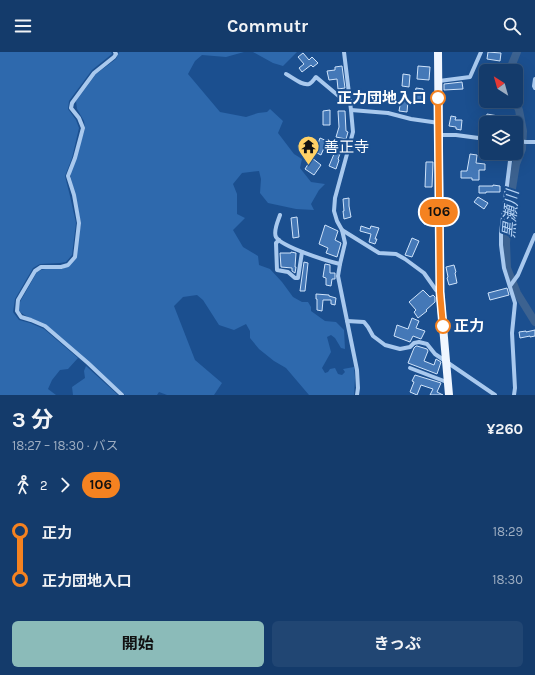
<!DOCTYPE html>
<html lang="ja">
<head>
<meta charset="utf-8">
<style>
	:root { --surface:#143b6b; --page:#214673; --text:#f1f3f6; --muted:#9dadc1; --line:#33557e; --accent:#8bbbb9 }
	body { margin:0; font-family:Karla,"Noto Sans JP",sans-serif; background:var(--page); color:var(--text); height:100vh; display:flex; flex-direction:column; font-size:15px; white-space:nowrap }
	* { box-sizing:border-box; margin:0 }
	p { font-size:13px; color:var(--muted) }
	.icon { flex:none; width:22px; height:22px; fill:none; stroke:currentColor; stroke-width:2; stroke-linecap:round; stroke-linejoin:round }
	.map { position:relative; height:343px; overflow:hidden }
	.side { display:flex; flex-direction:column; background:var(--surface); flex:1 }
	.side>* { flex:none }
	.badge { padding:0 8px; border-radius:13px; font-size:14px; line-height:26px }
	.needle { width:26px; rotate:323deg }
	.fabs { position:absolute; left:479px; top:12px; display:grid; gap:8px }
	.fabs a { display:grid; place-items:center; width:44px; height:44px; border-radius:6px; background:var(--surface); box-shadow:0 4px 16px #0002,0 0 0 1px var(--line); font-size:20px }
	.map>.badge { position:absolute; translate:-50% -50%; box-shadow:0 0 0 2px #fff }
	.legs { display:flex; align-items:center; gap:6px; height:44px; padding:0 12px; font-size:13px }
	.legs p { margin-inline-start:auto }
	.headline { display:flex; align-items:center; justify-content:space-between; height:68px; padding:0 12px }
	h1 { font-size:22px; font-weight:700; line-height:30px }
	.action { display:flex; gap:8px; margin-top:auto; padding:8px 12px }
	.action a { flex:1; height:46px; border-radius:6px; background:var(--accent); color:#111; font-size:16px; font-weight:700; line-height:46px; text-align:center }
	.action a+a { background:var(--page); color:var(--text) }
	ul { padding:0 12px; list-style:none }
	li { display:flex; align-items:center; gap:14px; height:48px; font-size:15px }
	li i { display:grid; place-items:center; width:6px; height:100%; margin:0 5px; background:currentColor }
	li i::after { content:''; width:10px; height:10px; margin:-5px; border:3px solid; border-radius:50%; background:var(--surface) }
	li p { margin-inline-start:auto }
	li:first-child i { background:linear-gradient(#0000 50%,currentColor 0) }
	li:last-child i { background:linear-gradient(currentColor 50%,#0000 0) }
	header { display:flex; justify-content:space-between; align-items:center; height:52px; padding:0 12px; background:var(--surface); font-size:18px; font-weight:700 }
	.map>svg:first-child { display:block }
	.green { fill:#2e69ad }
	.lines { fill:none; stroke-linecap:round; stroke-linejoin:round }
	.river { stroke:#3c6290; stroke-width:8 }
	.building { fill:#4478b7; stroke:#cfe3fa }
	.street { stroke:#a9c9ee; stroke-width:4 }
	.primary { stroke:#f0f6ff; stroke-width:8 }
	.line-1-casing { stroke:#fff; stroke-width:9 }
	.line-1 { stroke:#f58220; stroke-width:6 }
	.stop-1-dot { fill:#fff; stroke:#f58220; stroke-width:2 }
	.labels { text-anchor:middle; stroke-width:4; stroke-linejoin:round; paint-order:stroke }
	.stop-label { font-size:15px; font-weight:bold; fill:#fff; stroke:#1b4f8f; text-anchor:end }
	.poi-label { font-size:15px; fill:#fff; stroke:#1b4f8f; text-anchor:start }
	.water-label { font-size:16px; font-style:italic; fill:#b5d3f5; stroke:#1b4f8f }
</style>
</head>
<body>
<header><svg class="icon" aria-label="menu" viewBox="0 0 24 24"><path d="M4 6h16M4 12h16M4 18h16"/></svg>Commutr<svg class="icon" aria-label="search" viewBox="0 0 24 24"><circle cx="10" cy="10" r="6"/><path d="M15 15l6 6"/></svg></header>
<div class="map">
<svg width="535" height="343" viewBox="0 0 535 343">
	<rect width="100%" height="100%" fill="#1b4f8f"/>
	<g class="green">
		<polygon points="0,0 111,0 112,2 92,18 69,49 68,57 76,68 79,76 72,106 65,124 70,144 76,171 72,203 66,210 60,211 40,212 33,216 15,247 13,260 19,268 30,271 44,277 78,306 68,317 60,318 52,328 48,337 56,343 0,343"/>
		<path d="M119 0H244L226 5 202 3 195 9 188 22 220 60 246 65 258 61 267 60 270 57 283 69 278 81 294 102 302 107 300 116 311 130 325 132 319 138 311 152 314 158 296 157 268 151 260 141 261 127 259 119 242 121 233 132 237 142V162L245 166 233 178 243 195 258 204 259 213 270 217 282 230 293 245 302 250H308L311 255V259L325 269 336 270 344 278 345 297 341 296 335 286 331 283 327 285 331 300 322 316 325 321 328 320 330 317 335 316 338 322 342 323 345 320 343 317 354 315 355 326 354 343H309L286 316 274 309 259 297 250 286V279L246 272 234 278 219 273 203 248 197 243 183 245 174 254 195 308 222 331 214 343H167L159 340 157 343H125L45 272C37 268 25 265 19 259L20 250 37 220 41 218 50 216 62 217 68 214 74 208 81 171 71 126V120L85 77 84 69 77 57 76 49 96 22 116 7Z"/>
		<polygon points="253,0 297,0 283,14 273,11"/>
		<polygon points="86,314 118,343 73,343 72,335 85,326 84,319"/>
	</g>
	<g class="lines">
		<g class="river">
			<polyline points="510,19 510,17 517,0"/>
			<polyline points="515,49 519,58 523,79 522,97 516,112 509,155 506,191 507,216 517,241 535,270"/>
		</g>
	</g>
	<g class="building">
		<polygon points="488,0 501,1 500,9 487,7"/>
		<polygon points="303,1 309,8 312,5 318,11 313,15 311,13 302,20 299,16 304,12 298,5"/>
		<polygon points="342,14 345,36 338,37 337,27 329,28 327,19 335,18 335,15"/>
		<polygon points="418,14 430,15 429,28 417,27"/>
		<polygon points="403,22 410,23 409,35 402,34"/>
		<polygon points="462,30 463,37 444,38 444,32"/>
		<polygon points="416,36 423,37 422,49 414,48"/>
		<polygon points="401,48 408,49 407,60 399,59"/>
		<polygon points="330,58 330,73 323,73 323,59"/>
		<polygon points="338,59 345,59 346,79 348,80 346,87 336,85 339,75"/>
		<polygon points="487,62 504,65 503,70 490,68 489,71 485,71"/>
		<polygon points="451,64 456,65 455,68 462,68 461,78 456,77 456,75 449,74"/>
		<polygon points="320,86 327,89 321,103 315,100"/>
		<polygon points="336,92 343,94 338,107 339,108 336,117 329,114 334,102 333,101"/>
		<polygon points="470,102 477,103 476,111 485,112 485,118 479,118 479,128 472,128 472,126 461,126 461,119 467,119"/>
		<polygon points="312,106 321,113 314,123 305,117"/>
		<polygon points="426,110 433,110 432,135 425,135"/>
		<polygon points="493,133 500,134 500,140 486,140 486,141 479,141 479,134 493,134"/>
		<polygon points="478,145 488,151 484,157 474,150"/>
		<polygon points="349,146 349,154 351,165 344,167 343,159 344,159 343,147"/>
		<polygon points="424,154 432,155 432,172 424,172"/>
		<polygon points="297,165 299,185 293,186 291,166"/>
		<polygon points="325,173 338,179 335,188 341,191 337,205 326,201 328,196 319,192"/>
		<polygon points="361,174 370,177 371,174 379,176 375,187 377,187 375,192 369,190 371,182 360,179"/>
		<polygon points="412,186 419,189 412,205 405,203"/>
		<polygon points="291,200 296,201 295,215 296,215 295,221 292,219 292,216 281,215 280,201 291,201"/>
		<polygon points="304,210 308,211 305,239 300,239"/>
		<polygon points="325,212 330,213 330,221 335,221 335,227 332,227 331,234 326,233 326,226 323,225"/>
		<polygon points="454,213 456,220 455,221 457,231 449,233 447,226 448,225 446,215"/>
		<polygon points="507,236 509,243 490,248 488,241"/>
		<polygon points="423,238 430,245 433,243 435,245 435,250 426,258 427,259 418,266 414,260 416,258 409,250"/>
		<polygon points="316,242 329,243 329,244 336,246 335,253 331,252 331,248 323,248 322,259 317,258 317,247 316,247"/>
		<polygon points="412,266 419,269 416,276 425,279 421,287 413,284 410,290 394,284 397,273 408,277"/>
		<polygon points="535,278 535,284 530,285 530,284 520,286 519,280 526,279 526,280"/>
		<polygon points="416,294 417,294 427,297 428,299 424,309 434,313 436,307 441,310 437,322 408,311 414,296"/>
		<polygon points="415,323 441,331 437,340 443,343 430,343 433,337 421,333 417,343 410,340 414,330 412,329"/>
	</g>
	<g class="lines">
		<g class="street">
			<polyline points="115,0 116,2 114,5 94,21 72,51 71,56 79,66 83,76 75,106 68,124 74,143 79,171 75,205 68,213 61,215 41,215 35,219 18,248 17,259 21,265 31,268 45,274 88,311 122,343"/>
			<polyline points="344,0 351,58 353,80 335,146 334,159 337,169 342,178 345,191 340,212 338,224 340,234 357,318 358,336 357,343"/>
			<path d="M286 22C292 25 302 34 309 32 312 31 314 27 316 25L347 51H350"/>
			<polyline points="535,27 534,34 535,36"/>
			<polyline points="439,29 470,25 481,0"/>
			<polyline points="351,58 388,61 411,67 439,71"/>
			<polyline points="439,83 456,83 486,87"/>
			<polyline points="516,89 526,90 535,90"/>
			<polyline points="511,101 501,181 501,193 504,216 515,251 512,281 515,336 514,343"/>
			<path d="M280 163C278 169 273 179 276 185 282 195 327 209 340 212"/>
			<polyline points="342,178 379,201 396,202 405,207 424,221 436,238 440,240"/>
			<polyline points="279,188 276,191 277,218 288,220 295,226 298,226 302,200"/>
			<polyline points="510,234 518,223 535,183"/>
			<polyline points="347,269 364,270 368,275 373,284 385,293 400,297 410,295 414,291 419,290 427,292 435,302 495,343"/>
			<polyline points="410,316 444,329 447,329"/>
		</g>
		<polyline class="primary" points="438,0 440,240 449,343"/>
	</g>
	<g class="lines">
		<defs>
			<polyline id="line-1" points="438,46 440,240 443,274"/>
		</defs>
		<use href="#line-1" class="line-1-casing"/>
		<use href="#line-1" class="line-1"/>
	</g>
	<defs>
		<symbol id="temple-pin" viewBox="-11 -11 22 30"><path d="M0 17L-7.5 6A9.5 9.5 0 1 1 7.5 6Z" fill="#ffd166" stroke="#1b4f8f"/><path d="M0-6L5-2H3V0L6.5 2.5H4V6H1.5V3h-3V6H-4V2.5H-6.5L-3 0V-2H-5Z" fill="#111"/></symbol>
	</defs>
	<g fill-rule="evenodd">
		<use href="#temple-pin" x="296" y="82" width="25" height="34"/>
	</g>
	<g class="stop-1-dot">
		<circle cx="438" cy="46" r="7"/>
		<circle cx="443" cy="274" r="7"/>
	</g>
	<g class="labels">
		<g class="stop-label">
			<text x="427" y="51">正力団地入口</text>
			<text x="454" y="279" text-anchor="start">正力</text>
		</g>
		<g class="poi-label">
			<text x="324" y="100">善正寺</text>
		</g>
		<g class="water-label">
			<text transform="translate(510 162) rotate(-85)" y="6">黒瀬川</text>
		</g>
	</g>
</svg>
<div class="fabs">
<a><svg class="needle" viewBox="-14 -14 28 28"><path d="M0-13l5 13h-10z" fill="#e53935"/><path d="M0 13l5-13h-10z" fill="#9dadc1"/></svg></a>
<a><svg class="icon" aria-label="layers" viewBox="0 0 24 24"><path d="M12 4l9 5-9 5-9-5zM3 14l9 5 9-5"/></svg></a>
</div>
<b class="badge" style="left:439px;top:160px;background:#f58220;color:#111">106</b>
</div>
<section class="side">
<div class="headline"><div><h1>3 分</h1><p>18:27 – 18:30 · バス</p></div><b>¥260</b></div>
<div class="legs"><svg class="icon" aria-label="walk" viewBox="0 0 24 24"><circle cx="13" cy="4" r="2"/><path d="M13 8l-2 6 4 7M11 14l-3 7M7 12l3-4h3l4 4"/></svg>2<svg class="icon" aria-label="forward" viewBox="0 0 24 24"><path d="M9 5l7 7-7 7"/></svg><b class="badge" style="background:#f58220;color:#111">106</b></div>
<ul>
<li><i style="color:#f58220"></i><b>正力</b><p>18:29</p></li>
<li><i style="color:#f58220"></i><b>正力団地入口</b><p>18:30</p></li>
</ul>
<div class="action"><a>開始</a><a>きっぷ</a></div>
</section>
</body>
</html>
